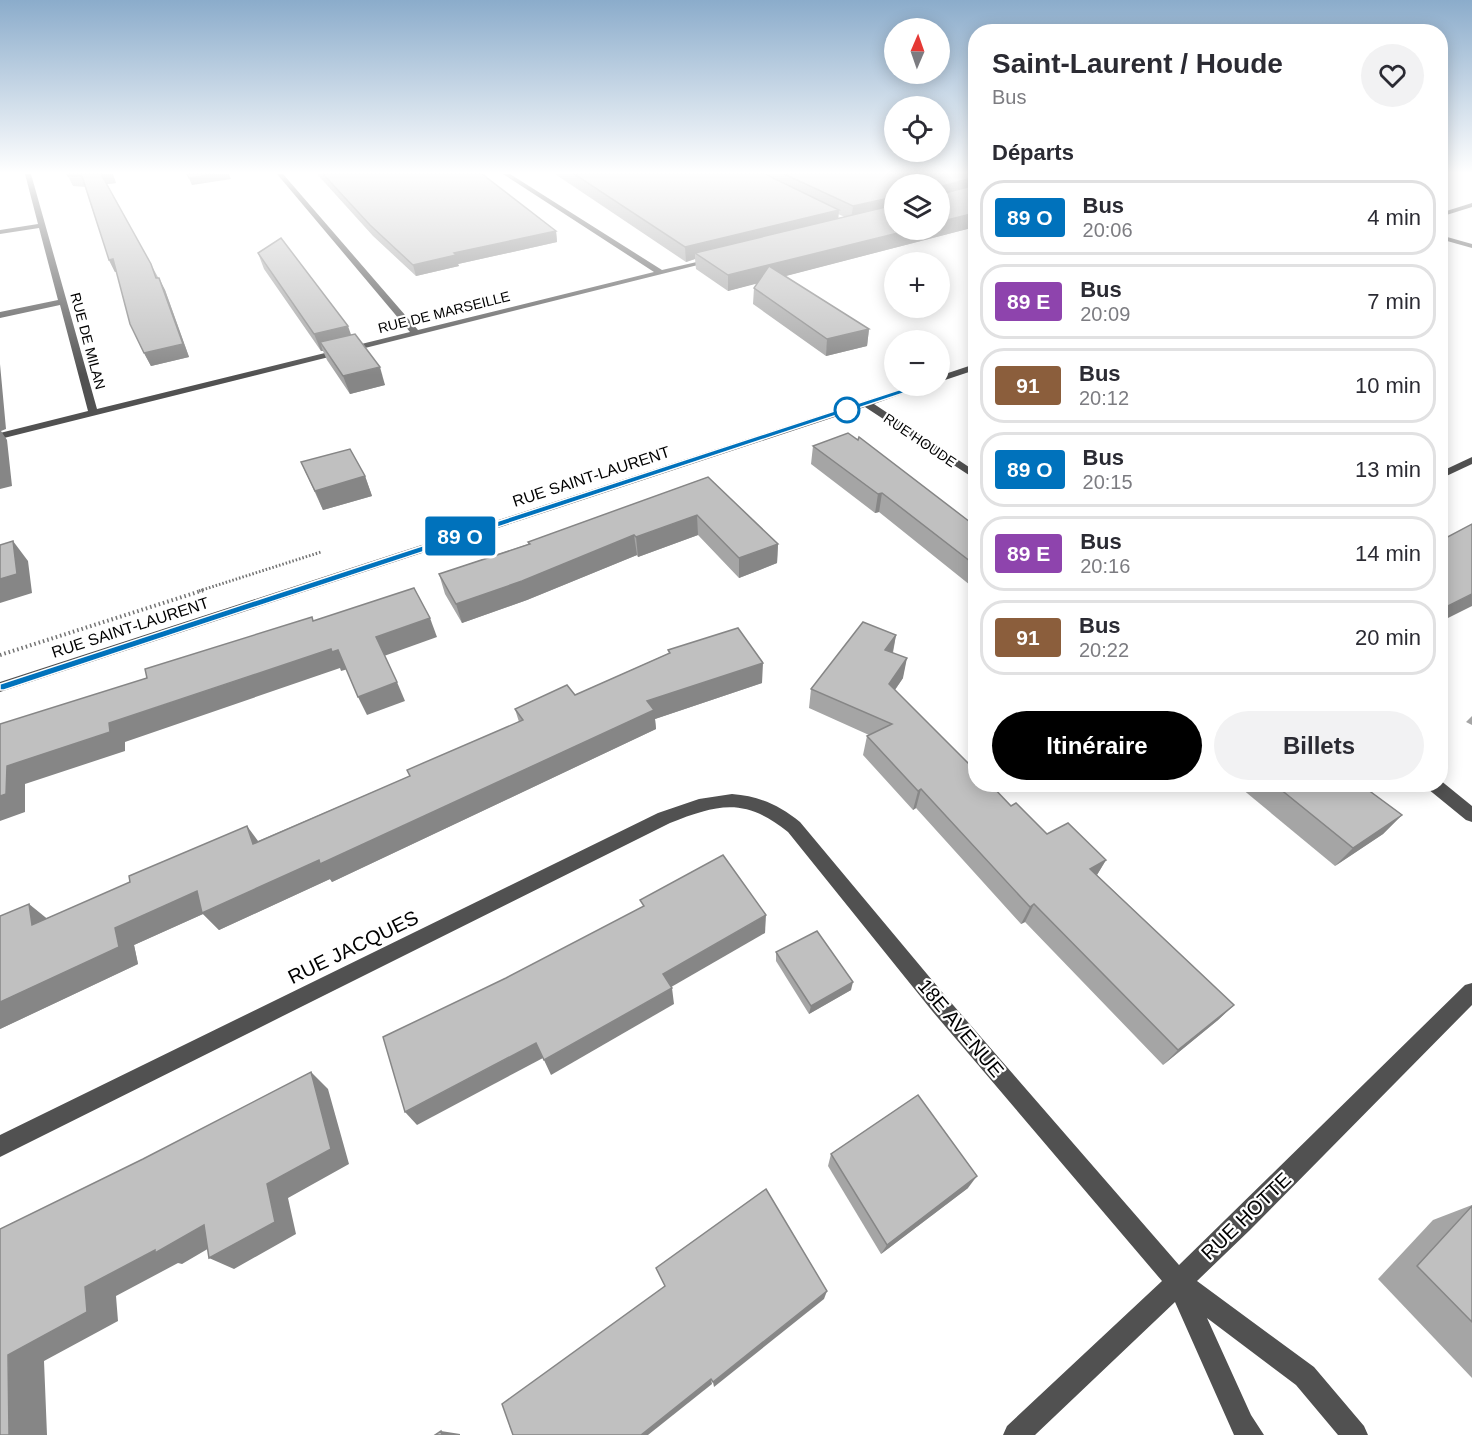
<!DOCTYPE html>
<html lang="fr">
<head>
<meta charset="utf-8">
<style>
	:root { --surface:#fff; --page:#f2f2f3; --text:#2b2b33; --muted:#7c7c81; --line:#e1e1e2; --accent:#000 }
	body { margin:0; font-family:Arial,sans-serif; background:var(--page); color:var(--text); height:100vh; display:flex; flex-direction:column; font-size:22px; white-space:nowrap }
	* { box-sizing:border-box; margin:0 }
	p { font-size:20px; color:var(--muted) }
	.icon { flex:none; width:33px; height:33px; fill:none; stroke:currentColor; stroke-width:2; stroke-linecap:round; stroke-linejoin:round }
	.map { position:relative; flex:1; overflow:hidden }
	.drawer { position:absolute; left:968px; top:24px; width:480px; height:768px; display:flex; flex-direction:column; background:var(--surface); border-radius:24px; box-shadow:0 3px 15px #0003 }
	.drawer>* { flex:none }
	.badge { padding:0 12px; border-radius:4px; font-size:21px; line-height:39px }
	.needle { width:39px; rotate:2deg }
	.tools { position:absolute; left:884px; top:18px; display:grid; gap:12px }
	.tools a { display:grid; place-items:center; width:66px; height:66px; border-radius:50%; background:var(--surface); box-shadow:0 3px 15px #0003; font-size:30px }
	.map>.badge { position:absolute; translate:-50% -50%; box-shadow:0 0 0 3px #fff }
	h2 { padding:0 24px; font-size:22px; line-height:54px }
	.round { display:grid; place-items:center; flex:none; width:63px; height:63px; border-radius:32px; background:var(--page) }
	.head { display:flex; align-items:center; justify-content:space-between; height:102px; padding:0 24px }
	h1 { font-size:28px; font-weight:800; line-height:45px }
	.button { display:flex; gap:12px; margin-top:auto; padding:12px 24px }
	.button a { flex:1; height:69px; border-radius:36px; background:var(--accent); color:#fff; font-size:24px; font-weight:800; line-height:69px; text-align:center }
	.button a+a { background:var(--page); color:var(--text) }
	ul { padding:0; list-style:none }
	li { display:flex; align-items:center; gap:18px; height:75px; margin:0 12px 9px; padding:0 12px; border:3px solid var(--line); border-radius:24px }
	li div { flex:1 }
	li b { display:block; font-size:22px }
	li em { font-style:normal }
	li .badge { min-width:66px; font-weight:700; text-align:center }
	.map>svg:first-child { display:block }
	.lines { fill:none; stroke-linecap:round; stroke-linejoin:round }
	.path-far1 { stroke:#737373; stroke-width:3; stroke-dasharray:1.5 2; stroke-linecap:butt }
	.path { stroke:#737373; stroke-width:4; stroke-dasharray:1.5 3; stroke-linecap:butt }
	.minor { fill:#515151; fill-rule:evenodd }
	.wall { fill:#a5a5a5; fill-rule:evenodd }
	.shaded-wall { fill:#868686 }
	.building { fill:#c0c0c0; stroke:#868686; stroke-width:1.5 }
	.line { fill:#0072bc; stroke:#fff; stroke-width:1.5 }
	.stop-dot { fill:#fff; stroke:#0072bc; stroke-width:3 }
	.labels { text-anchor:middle; stroke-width:4.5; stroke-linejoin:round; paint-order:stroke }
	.far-street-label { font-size:14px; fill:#000; stroke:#fff }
	.street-label { font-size:16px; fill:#000; stroke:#fff }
	.near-street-label { font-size:20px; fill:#000; stroke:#fff }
</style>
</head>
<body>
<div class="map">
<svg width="1472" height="1435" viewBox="0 0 1472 1435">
	<rect width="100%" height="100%" fill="#fff"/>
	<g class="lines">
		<polyline class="path-far1" points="199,591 321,552"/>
		<polyline class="path" points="0,655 204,590"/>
		<g class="minor">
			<polygon points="25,174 31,174 97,409 410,332 277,174 283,174 418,330 654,272 503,174 510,174 662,270 714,258 718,260 0,439 0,433 88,411 60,305 0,318 0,312 58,300 39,228 0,234 0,230 38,224"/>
			<polygon points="1472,203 1472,207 1440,217 1440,213"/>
			<polygon points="1440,235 1472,244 1472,248 1440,239"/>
			<polygon points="975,364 975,370 939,382 939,376"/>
			<polygon points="911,386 924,386 874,404 975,471 975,479 865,407 0,692 0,682"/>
			<polygon points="1472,457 1472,464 1440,479 1440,472"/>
			<polygon points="1440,780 1472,806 1472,822 1466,820 1428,789 1426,784 1440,784"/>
			<path d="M732 794C759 796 779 805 800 822L947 998 1179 1265 1465 985 1472 983V1005L1250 1230 1197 1281 1314 1367 1364 1426 1368 1435H1338L1296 1385 1207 1318 1251 1415 1264 1435H1234L1175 1302 1035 1435H1003L1007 1426 1162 1281 933 1012 788 832C745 797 718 804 670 823L0 1157V1135L658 813 699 799Z"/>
		</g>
	</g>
	<g class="wall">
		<polygon points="67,174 116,183 107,184 165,290 189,357 151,366 144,353 117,271 115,272 109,260 85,187 73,186"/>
		<polygon points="317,174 482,174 556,231 557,242 458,264 459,266 416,276 373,236"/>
		<path d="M555 174H975V227L785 276 869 329 867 346 826 356 753 304 754 288 757 283 728 291 696 269 695 259 686 262ZM894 184 939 230H894ZM838 214 845 217 838 219Z"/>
		<polygon points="258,253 351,335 385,385 350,394 327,360 323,351 321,351 264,269"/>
		<polygon points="813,446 970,522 975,520 975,589 879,512 875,513 811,464"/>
		<polygon points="301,462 365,476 372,496 323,510"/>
		<polygon points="708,477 778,544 777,563 739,578 698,535 638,557 637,555 527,600 462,623 445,594 439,574 528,544 528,542"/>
		<polygon points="896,635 893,653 903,678 895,690 1011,806 1047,834 1106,860 1097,875 1234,1005 1218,1020 1163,1065 1025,922 1021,924 916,808 913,810 863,755 867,736 869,735 809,708 811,689"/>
		<polygon points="668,650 762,683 655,719 656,729 332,882 330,879 219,930 203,914 134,945 138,964 0,1029 0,916 47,918 258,841 410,776 519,722 515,709 575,695 669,653"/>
		<polygon points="1472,716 1472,725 1466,722"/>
		<polygon points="1236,784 1360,784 1402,815 1383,834 1335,866"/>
		<polygon points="776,952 851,990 809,1014 776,961"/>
		<polygon points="831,1154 968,1188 881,1254 828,1166"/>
		<polygon points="1472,1205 1472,1378 1378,1279 1433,1220"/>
	</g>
	<g class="shaded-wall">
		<polygon points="101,174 113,174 116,183 106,184"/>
		<polygon points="216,174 229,174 231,179 192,185 189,178"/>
		<polygon points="975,177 975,187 939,200 939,187"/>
		<polygon points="894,197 894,207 851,221 853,206"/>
		<polygon points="839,210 838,224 695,253 695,259 686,262 685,247"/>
		<polygon points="975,213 975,227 728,291 728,275 910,230 939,230 939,222"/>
		<polygon points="556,231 557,242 458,264 459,266 416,276 413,265 454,253"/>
		<polygon points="113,259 120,271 115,272 109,260"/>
		<polygon points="159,278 165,290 189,357 151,366 144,353"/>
		<polygon points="348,326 354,343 320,342 323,351 321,351 314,334"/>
		<polygon points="869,329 867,346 826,356 827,339"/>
		<polygon points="0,364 6,429 1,431 7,440 12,486 0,489"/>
		<polygon points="380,367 385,385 350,394 343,376"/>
		<polygon points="365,476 372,496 323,510 315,491"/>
		<polygon points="882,493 879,512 875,513 878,494"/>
		<polygon points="697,515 698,535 638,557 636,537"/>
		<polygon points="634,535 637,555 527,600 462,623 456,604"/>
		<polygon points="13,541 28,561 32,593 0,603 0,579"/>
		<polygon points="778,544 777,563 739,578 739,558"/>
		<polygon points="1472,594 1472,606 1440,622 1440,610"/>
		<polygon points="430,618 437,637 384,656 376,637"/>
		<polygon points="896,635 892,655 885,650"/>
		<polygon points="331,649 338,650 348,669 341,671 340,668 125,742 125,751 25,784 25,812 0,821 0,796 7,766 109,723"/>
		<polygon points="907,658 903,678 885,704 889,684"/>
		<polygon points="763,663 762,683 655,719 656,729 332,882 330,879 219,930 203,914 134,945 138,964 0,1029 0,1002 115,928 197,891 647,701"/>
		<polygon points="397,682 405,701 367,715 358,697"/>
		<polygon points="921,789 916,808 913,810 918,791"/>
		<polygon points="1402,815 1383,834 1335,866 1353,848"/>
		<polygon points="247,826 261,845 253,844"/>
		<polygon points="1106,860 1095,878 1090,869"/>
		<polygon points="29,904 50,921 32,925"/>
		<polygon points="1034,904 1025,922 1021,924 1030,907"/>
		<polygon points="766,915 765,933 666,990 663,974"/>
		<polygon points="853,982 851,990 809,1014 811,1006"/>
		<polygon points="672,988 674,1004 551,1075 544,1060"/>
		<polygon points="1234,1005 1218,1020 1163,1065 1178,1050"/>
		<polygon points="536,1043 543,1058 417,1125 405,1112"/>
		<polygon points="311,1072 328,1089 349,1164 288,1198 296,1234 234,1269 209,1258 267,1184"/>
		<polygon points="977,1176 968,1188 881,1254 887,1245"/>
		<polygon points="204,1225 228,1237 182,1264 178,1263 116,1296 118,1321 44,1361 47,1435 9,1435 8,1355 85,1287 155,1250"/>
		<polygon points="827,1291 824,1299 714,1387 713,1382"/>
		<polygon points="711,1379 712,1384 648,1435 641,1435"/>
		<polygon points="441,1431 460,1434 460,1435 442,1435"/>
	</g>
	<g class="building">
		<polygon points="67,174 101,174 151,264 156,278 159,278 183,344 144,353 130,324 113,259 109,260 82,176 68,176"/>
		<polygon points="187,174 216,174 189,178"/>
		<polygon points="323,174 482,174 556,231 454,253 456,255 413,265 370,225"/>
		<polygon points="574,174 765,174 839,210 685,247"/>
		<polygon points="784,174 975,174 975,177 939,187 939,191 939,184 894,184 894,197 853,206"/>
		<polygon points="975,185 975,213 939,222 939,192 942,194"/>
		<polygon points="894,205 894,230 910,230 728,275 695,253"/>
		<polygon points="281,238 348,326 314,334 258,253"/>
		<polygon points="769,266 869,329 827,339 754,288"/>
		<polygon points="355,334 380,367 343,376 320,342"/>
		<polygon points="848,433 858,440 859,437 970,522 975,520 975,565 882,493 878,494 813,446"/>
		<polygon points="350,449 365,476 315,491 301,462"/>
		<polygon points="708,477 778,544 739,558 697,515 636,537 634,535 522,581 456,604 439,574 530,544 528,542"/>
		<polygon points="1472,524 1472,594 1440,610 1440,541"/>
		<polygon points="13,541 17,574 0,579 0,545"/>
		<polygon points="414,588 430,618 376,637 397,682 358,697 338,650 332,652 331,649 109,723 110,732 7,766 6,794 0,796 0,724 147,678 145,669 312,617 313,621"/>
		<polygon points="863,622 896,635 885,650 907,658 889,684 975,770 975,784 990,784 1011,806 1016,803 1047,834 1068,823 1106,860 1090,869 1234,1005 1178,1050 1034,904 1030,907 921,789 918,791 867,736 892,724 811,689"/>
		<polygon points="738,628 763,663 647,701 654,710 320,864 319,860 202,913 197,891 115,928 119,947 0,1002 0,916 29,904 32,925 130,882 129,876 247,826 253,844 410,776 407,770 523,720 515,709 567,685 575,695 670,653 668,650"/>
		<polygon points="1274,784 1360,784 1402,815 1353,848"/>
		<polygon points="723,855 766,915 663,974 672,988 544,1060 536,1043 405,1112 383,1037 506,978 644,906 640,900"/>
		<polygon points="817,931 853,982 811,1006 776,952"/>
		<polygon points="311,1072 331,1149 267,1184 275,1222 209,1258 204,1225 155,1253 155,1250 85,1287 87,1312 8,1355 9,1435 0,1435 0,1229 143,1159"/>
		<polygon points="918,1095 977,1176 887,1245 831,1154"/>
		<polygon points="766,1189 827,1291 713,1382 711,1379 641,1435 513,1435 502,1404 665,1286 656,1268"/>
		<polygon points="1472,1206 1472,1322 1417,1266"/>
		<polygon points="441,1431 442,1435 435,1435"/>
	</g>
	<linearGradient id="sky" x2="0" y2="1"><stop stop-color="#8baccb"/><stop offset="0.46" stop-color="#fff"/><stop offset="1" stop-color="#fff" stop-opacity="0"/></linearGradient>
	<rect width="1472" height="375" fill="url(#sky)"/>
	<polygon class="line" points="920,383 923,386 922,387 4,690 0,690 0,684"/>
	<circle class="stop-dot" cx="847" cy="410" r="12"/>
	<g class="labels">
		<g class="far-street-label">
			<text transform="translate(444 312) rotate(-14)" y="5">RUE DE MARSEILLE</text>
			<text transform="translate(88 341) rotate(75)" y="5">RUE DE MILAN</text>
			<text transform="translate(920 440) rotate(34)" y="5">RUE HOUDE</text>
		</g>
		<g class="street-label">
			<text transform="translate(591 476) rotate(-18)" y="6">RUE SAINT-LAURENT</text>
			<text transform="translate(130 627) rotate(-18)" y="6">RUE SAINT-LAURENT</text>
		</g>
		<g class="near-street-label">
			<text transform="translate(353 947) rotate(-26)" y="7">RUE JACQUES</text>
			<text transform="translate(961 1028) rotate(50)" y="7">18E AVENUE</text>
			<text transform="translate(1246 1216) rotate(-44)" y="7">RUE HOTTE</text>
		</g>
	</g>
</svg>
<div class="tools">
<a><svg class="needle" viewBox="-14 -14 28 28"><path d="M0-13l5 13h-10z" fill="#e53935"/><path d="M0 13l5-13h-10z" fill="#7c7c81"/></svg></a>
<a><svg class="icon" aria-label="locate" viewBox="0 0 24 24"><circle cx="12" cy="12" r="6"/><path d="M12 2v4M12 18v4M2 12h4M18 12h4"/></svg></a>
<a><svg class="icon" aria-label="layers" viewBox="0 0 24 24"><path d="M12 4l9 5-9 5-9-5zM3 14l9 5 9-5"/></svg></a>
<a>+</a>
<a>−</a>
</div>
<b class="badge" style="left:460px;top:536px;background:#0072bc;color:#fff">89 O</b>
<section class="drawer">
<div class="head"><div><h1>Saint-Laurent / Houde</h1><p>Bus</p></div><a class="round"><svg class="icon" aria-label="heart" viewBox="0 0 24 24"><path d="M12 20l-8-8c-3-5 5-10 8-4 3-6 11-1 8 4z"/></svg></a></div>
<h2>Départs</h2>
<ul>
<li><span class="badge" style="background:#0072bc;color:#fff">89 O</span><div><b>Bus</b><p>20:06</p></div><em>4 min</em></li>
<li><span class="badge" style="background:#8e44ad;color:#fff">89 E</span><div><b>Bus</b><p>20:09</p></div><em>7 min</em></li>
<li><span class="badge" style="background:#8b5e3c;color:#fff">91</span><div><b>Bus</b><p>20:12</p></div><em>10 min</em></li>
<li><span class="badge" style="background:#0072bc;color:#fff">89 O</span><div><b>Bus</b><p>20:15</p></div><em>13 min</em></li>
<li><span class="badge" style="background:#8e44ad;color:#fff">89 E</span><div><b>Bus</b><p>20:16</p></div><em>14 min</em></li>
<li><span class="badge" style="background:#8b5e3c;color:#fff">91</span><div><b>Bus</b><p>20:22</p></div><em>20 min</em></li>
</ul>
<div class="button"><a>Itinéraire</a><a>Billets</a></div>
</section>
</div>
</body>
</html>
